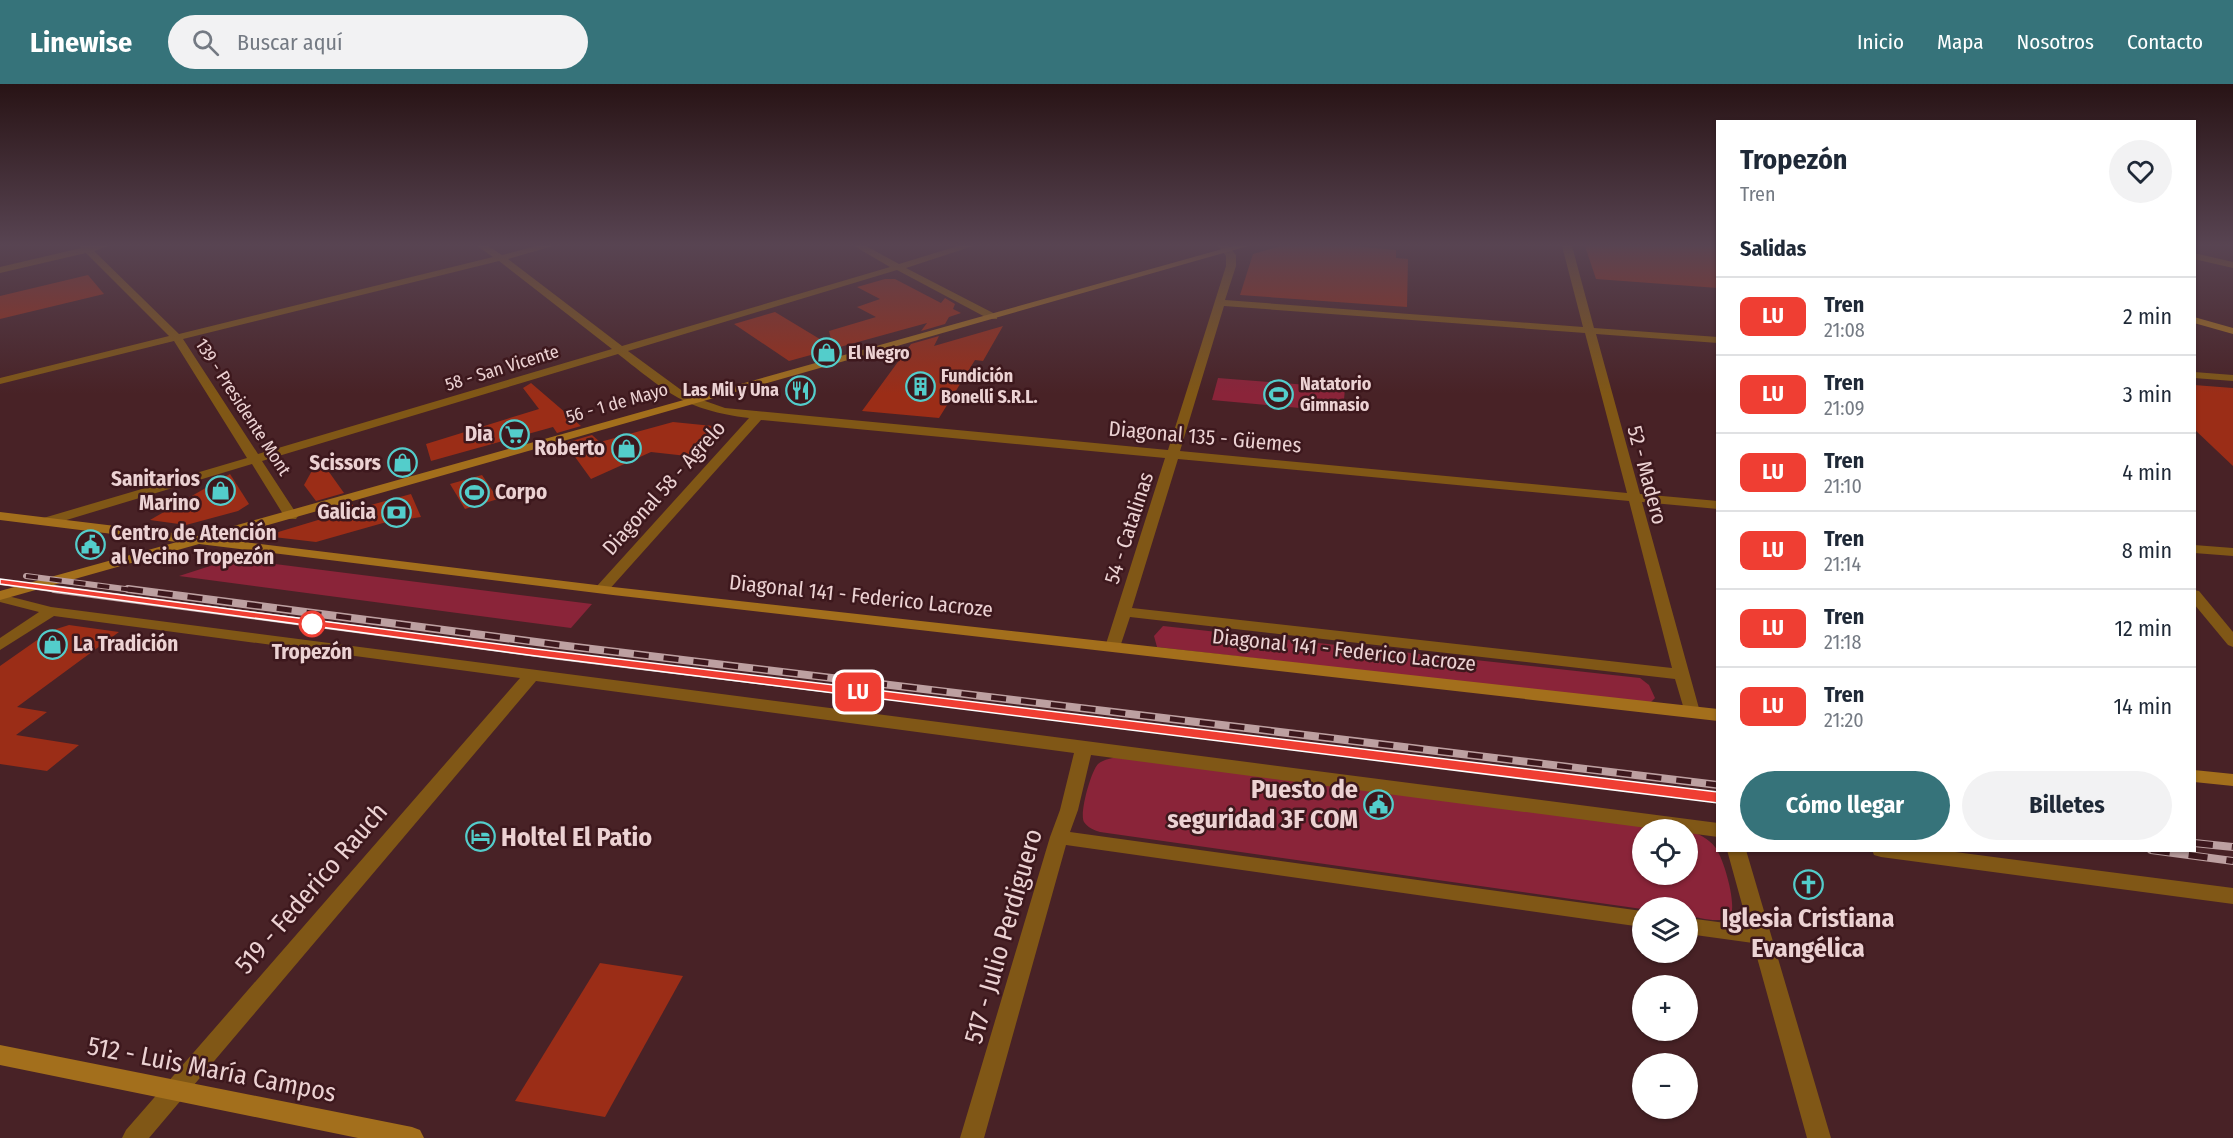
<!DOCTYPE html>
<html lang="es">
<head>
<meta charset="utf-8">
<style>
	:root { --surface:#fff; --page:#f2f2f3; --text:#1f2937; --muted:#747a83; --line:#e0e1e3; --accent:#36737a }
	body { margin:0; font-family:"Fira Sans Condensed",sans-serif; background:var(--page); color:var(--text); height:100vh; display:flex; flex-direction:column; font-size:22px; white-space:nowrap }
	* { box-sizing:border-box; margin:0 }
	p { font-size:20px; color:var(--muted) }
	.icon { flex:none; width:33px; height:33px; fill:none; stroke:currentColor; stroke-width:2; stroke-linecap:round; stroke-linejoin:round }
	.map { position:relative; flex:1; overflow:hidden }
	.details { position:absolute; left:1716px; top:36px; width:480px; height:732px; display:flex; flex-direction:column; background:var(--surface); border-radius:0px; box-shadow:0 2px 4px #0004 }
	.details>* { flex:none }
	.badge { padding:0 12px; border-radius:9px; font-size:21px; line-height:39px }
	.tools { position:absolute; left:1632px; top:735px; display:grid; gap:12px }
	.tools a { display:grid; place-items:center; width:66px; height:66px; border-radius:50%; background:var(--surface); box-shadow:0 2px 4px #0004; font-size:30px }
	.map>.badge { position:absolute; translate:-50% -50%; box-shadow:0 0 0 3px #fff }
	h2 { padding:0 24px; font-size:22px; line-height:54px }
	.round { display:grid; place-items:center; flex:none; width:63px; height:63px; border-radius:32px; background:var(--page) }
	.overview { display:flex; align-items:center; justify-content:space-between; height:102px; padding:0 24px }
	h1 { font-size:28px; font-weight:700; line-height:45px }
	.primary-button { display:flex; gap:12px; margin-top:auto; padding:12px 24px }
	.primary-button a { flex:1; height:69px; border-radius:36px; background:var(--accent); color:#fff; font-size:24px; font-weight:700; line-height:69px; text-align:center }
	.primary-button a+a { background:var(--page); color:var(--text) }
	ul { padding:0; list-style:none }
	li { display:flex; align-items:center; gap:18px; height:78px; padding:0 24px; border-top:2px solid var(--line) }
	li div { flex:1 }
	li b { display:block; font-size:22px }
	li em { font-style:normal }
	li .badge { min-width:66px; font-weight:700; text-align:center }
	header { display:flex; align-items:center; gap:36px; box-sizing:border-box; height:84px; padding:0 30px; background:var(--accent); color:#fff }
	header strong { font-size:28px }
	nav { display:flex; gap:33px; margin-inline-start:auto; font-size:21px }
	.search { width:420px; height:54px; background:var(--page); display:flex; align-items:center; gap:15px; box-sizing:border-box; padding:0 21px; border-radius:33px; color:var(--muted); font-size:22px }
	.map>svg:first-child { display:block }
	.green { fill:#8a2439 }
	.building { fill:#9b2d17 }
	.lines { fill:none; stroke-linecap:round; stroke-linejoin:round }
	.street { fill:#805716; fill-rule:evenodd }
	.secondary { fill:#a36f1c; fill-rule:evenodd }
	.rail-far2-casing { stroke:#bda0a1; stroke-width:6 }
	.rail-far1-casing { stroke:#bda0a1; stroke-width:8 }
	.rail-casing { stroke:#bda0a1; stroke-width:8 }
	.rail-far2 { stroke:#3d181d; stroke-width:4; stroke-dasharray:12; stroke-linecap:butt }
	.rail-far1 { stroke:#3d181d; stroke-width:5; stroke-dasharray:15; stroke-linecap:butt }
	.rail { stroke:#3d181d; stroke-width:6; stroke-dasharray:19; stroke-linecap:butt }
	.line { fill:#ef3e33; stroke:#fff; stroke-width:1.5 }
	.stop-dot { fill:#fff; stroke:#ef3e33; stroke-width:3 }
	.labels { text-anchor:middle; stroke-width:5; stroke-linejoin:round; paint-order:stroke }
	.far-poi-label { font-size:18px; font-weight:bold; fill:#ecd2d3; stroke:#3d181d; text-anchor:start }
	.far-street-label { font-size:18px; fill:#ecd2d3; stroke:#3d181d }
	.poi-label { font-size:21px; font-weight:bold; fill:#ecd2d3; stroke:#3d181d; text-anchor:end }
	.street-label { font-size:21px; fill:#ecd2d3; stroke:#3d181d }
	.stop-label { font-size:21px; font-weight:bold; fill:#ecd2d3; stroke:#3d181d }
	.near-poi-label { font-size:26px; font-weight:bold; fill:#ecd2d3; stroke:#3d181d; text-anchor:end }
	.near-street-label { font-size:26px; fill:#ecd2d3; stroke:#3d181d }
</style>
</head>
<body>
<header>
<strong>Linewise</strong>
<div class="search"><svg class="icon" aria-label="search" viewBox="0 0 24 24"><circle cx="10" cy="10" r="6"/><path d="M15 15l6 6"/></svg>Buscar aquí</div>
<nav><a>Inicio</a><a>Mapa</a><a>Nosotros</a><a>Contacto</a></nav>
</header>
<div class="map">
<svg width="2233" height="1054" viewBox="0 0 2233 1054">
	<rect width="100%" height="100%" fill="#482226"/>
	<g class="green">
		<polygon points="1218,294 1345,304 1343,328 1212,316"/>
		<polygon points="235,474 275,480 592,520 571,544 179,492"/>
		<polygon points="1163,542 1640,594 1649,601 1655,614 1649,620 1157,563 1154,552"/>
		<path d="M1120 673 1674 745 1642 746V790H1688V747C1698 749 1709 755 1715 763 1723 772 1739 825 1729 833 1719 840 1698 833 1688 832V824L1642 825 1100 748C1094 746 1088 744 1084 738 1079 730 1091 687 1098 680 1104 675 1113 674 1120 673Z"/>
	</g>
	<g class="building">
		<polygon points="1281,162 1353,162 1396,166 1396,174 1408,175 1407,223 1240,211 1253,170"/>
		<polygon points="1585,162 1718,162 1718,204 1596,195"/>
		<polygon points="88,191 104,210 0,235 0,212"/>
		<polygon points="885,195 895,195 941,219 945,214 955,220 953,225 961,229 949,233 945,240 921,247 927,239 789,277 734,240 775,228 833,263 829,247 876,233 857,223 880,215 857,203"/>
		<polygon points="1003,242 983,277 975,276 939,334 862,327 911,260 939,252 934,262"/>
		<polygon points="531,299 581,342 557,349 553,343 431,377 426,360 539,325 523,304"/>
		<polygon points="2194,301 2233,304 2233,382 2194,345"/>
		<polygon points="673,338 723,343 696,373 651,368 591,395 565,359 592,351 600,358"/>
		<polygon points="319,374 344,409 316,417 304,401"/>
		<polygon points="230,390 249,420 238,427 186,441 150,436"/>
		<polygon points="482,391 498,415 465,425 450,400"/>
		<polygon points="411,410 421,433 383,439 316,458 265,452 328,433 324,427 352,420 356,425"/>
		<polygon points="69,541 119,548 17,623 47,628 16,651 79,661 47,687 0,680 0,582 50,547"/>
		<polygon points="600,879 683,892 605,1033 515,1017"/>
	</g>
	<g class="lines">
		<g class="street">
			<path d="M80 162H108L94 167 179 250 493 173 477 162H488L502 171 536 162H553L508 175 622 262 890 183 854 162H866L899 180 958 162H973L906 184 997 231V235H989L897 186 628 267 688 311 725 324 1168 366 1226 182V172L1218 162H1228L1236 171V182L1225 216 1583 243 1562 162H1572L1594 244 1718 253V259L1596 250 1640 410 1718 417V425L1642 418 1700 628 1698 632H1686L1675 595 1130 533 1119 566H1107L1105 563 1165 374 761 336 607 508H597L595 505 597 502 749 334C685 326 668 309 618 270L262 377 298 432 296 435H286L252 380 50 441H40L38 438 40 435 247 374 174 257 0 300V294L169 252 86 169 0 189V183L81 164ZM499 177 612 265 258 370 183 255ZM1224 222 1585 249 1627 409 1180 367ZM1178 375 1629 417 1672 584 1132 524Z"/>
			<polygon points="2194,169 2233,178 2233,184 2194,175"/>
			<polygon points="2194,288 2233,291 2233,297 2194,294"/>
			<polygon points="2194,461 2233,464 2233,472 2194,469"/>
			<polygon points="2194,506 2199,507 2233,548 2233,563 2228,561 2194,520"/>
			<polygon points="0,510 51,523 1718,739 1718,753 1688,749 1688,746 1662,746 1091,671 1078,726 1070,748 1642,827 1642,843 1066,761 984,1054 960,1054 1050,753 1060,726 1074,669 536,597 149,1054 122,1054 126,1046 520,594 54,532 0,566 0,554 39,528 0,518"/>
			<polygon points="1727,766 1746,766 1831,1054 1807,1054 1753,859 1688,850 1688,834 1748,842"/>
			<polygon points="1872,766 1940,766 2233,804 2233,820 1881,773 1874,771"/>
		</g>
		<g class="secondary">
			<polygon points="1233,162 1248,162 219,455 613,503 1718,625 1718,637 613,511 199,460 0,516 0,507 177,458 0,436 0,428 198,452"/>
			<polygon points="2194,233 2233,244 2233,250 2194,239"/>
			<polygon points="2194,686 2233,690 2233,702 2194,698"/>
			<polygon points="0,961 412,1043 420,1046 424,1054 358,1054 0,981"/>
		</g>
		<defs>
			<g id="rail-far2">
				<polyline points="26,492 140,507"/>
				<polyline points="0,498 66,507"/>
			</g>
			<g id="rail-far1">
				<polyline points="54,505 559,572 1718,713"/>
				<polyline points="128,505 567,562 1718,701"/>
			</g>
			<g id="rail">
				<polyline points="2194,759 2233,763"/>
				<polyline points="2151,766 2233,777"/>
			</g>
		</defs>
		<use href="#rail-far2" class="rail-far2-casing"/>
		<use href="#rail-far1" class="rail-far1-casing"/>
		<use href="#rail" class="rail-casing"/>
		<use href="#rail-far2" class="rail-far2"/>
		<use href="#rail-far1" class="rail-far1"/>
		<use href="#rail" class="rail"/>
	</g>
	<linearGradient id="sky" x2="0" y2="1"><stop stop-color="#281315"/><stop offset="0.52" stop-color="#584452"/><stop offset="1" stop-color="#584452" stop-opacity="0"/></linearGradient>
	<rect width="2233" height="310" fill="url(#sky)"/>
	<polygon class="line" points="0,495 536,565 1718,708 1725,713 1718,719 536,572 0,500"/>
	<defs>
		<symbol id="shop-ring" viewBox="-11 -11 22 22"><circle r="9.5" fill="#3d181d" stroke="#53cdcb" stroke-width="1.5"/><path d="M-5-2.5h2.3a2.7 3.5 0 0 1 5.4 0H5L5.5 6h-11ZM-1.5-2.5h3a1.5 2.3 0 0 0-3 0Z" fill="#53cdcb"/></symbol>
		<symbol id="building-ring" viewBox="-11 -11 22 22"><circle r="9.5" fill="#3d181d" stroke="#53cdcb" stroke-width="1.5"/><path d="M-4-6H4V6H1V3H-1V6H-4ZM-2.5-4.3h1.7v1.8h-1.7ZM.8-4.3h1.7v1.8H.8ZM-2.5-1h1.7V.8h-1.7ZM.8-1h1.7V.8H.8Z" fill="#53cdcb"/></symbol>
		<symbol id="restaurant-ring" viewBox="-11 -11 22 22"><circle r="9.5" fill="#3d181d" stroke="#53cdcb" stroke-width="1.5"/><path d="M-5-6h1v4h1v-4h1v4h1v-4h1v5L-1.5 .5V6h-2V.5L-5-1ZM5-6V6H3V1.5H1.5Q1.5-4 5-6Z" fill="#53cdcb"/></symbol>
		<symbol id="stadium-ring" viewBox="-11 -11 22 22"><circle r="9.5" fill="#3d181d" stroke="#53cdcb" stroke-width="1.5"/><path d="M0-5a6.5 5 0 1 0 0 10a6.5 5 0 1 0 0-10ZM-3.5-1.8h7v3.6h-7Z" fill="#53cdcb"/></symbol>
		<symbol id="supermarket-ring" viewBox="-11 -11 22 22"><circle r="9.5" fill="#3d181d" stroke="#53cdcb" stroke-width="1.5"/><path d="M-6-5.5h2.5l.6 2H6L4.5 2H-2.5L-4.4-4H-6ZM-1.5 3.2a1.3 1.3 0 1 0 .1 0ZM3 3.2a1.3 1.3 0 1 0 .1 0Z" fill="#53cdcb"/></symbol>
		<symbol id="bank-ring" viewBox="-11 -11 22 22"><circle r="9.5" fill="#3d181d" stroke="#53cdcb" stroke-width="1.5"/><path d="M-6-4H6V4H-6ZM0-2.3a2.3 2.3 0 1 0 0 4.6a2.3 2.3 0 1 0 0-4.6Z" fill="#53cdcb"/></symbol>
		<symbol id="civic-ring" viewBox="-11 -11 22 22"><circle r="9.5" fill="#3d181d" stroke="#53cdcb" stroke-width="1.5"/><path d="M-.6-6.5H3V-4.5H.6V-3L4-1V1h2V6H-6V1h2V-1L-.6-3ZM-1.2 2.5V6h2.4V2.5Z" fill="#53cdcb"/></symbol>
		<symbol id="hotel-ring" viewBox="-11 -11 22 22"><circle r="9.5" fill="#3d181d" stroke="#53cdcb" stroke-width="1.5"/><path d="M-6-4.5h1.5V1H6V5H4.5V3h-9V5H-6ZM-4 0a1.8 1.8 0 1 1 3.6 0ZM.5 0V-2.5h3Q6-2.5 6 0Z" fill="#53cdcb"/></symbol>
		<symbol id="church-ring" viewBox="-11 -11 22 22"><circle r="9.5" fill="#3d181d" stroke="#53cdcb" stroke-width="1.5"/><path d="M-1.2-6h2.4v3.5h3.3v2.4h-3.3V6h-2.4V-.1h-3.3v-2.4h3.3Z" fill="#53cdcb"/></symbol>
	</defs>
	<g fill-rule="evenodd">
		<use href="#shop-ring" x="810" y="252" width="33" height="33"/>
		<use href="#building-ring" x="904" y="286" width="33" height="33"/>
		<use href="#restaurant-ring" x="784" y="290" width="33" height="33"/>
		<use href="#stadium-ring" x="1262" y="294" width="33" height="33"/>
		<use href="#supermarket-ring" x="498" y="334" width="33" height="33"/>
		<use href="#shop-ring" x="610" y="348" width="33" height="33"/>
		<use href="#shop-ring" x="386" y="362" width="33" height="33"/>
		<use href="#shop-ring" x="204" y="390" width="33" height="33"/>
		<use href="#stadium-ring" x="458" y="392" width="33" height="33"/>
		<use href="#bank-ring" x="380" y="412" width="33" height="33"/>
		<use href="#civic-ring" x="74" y="444" width="33" height="33"/>
		<use href="#shop-ring" x="36" y="544" width="33" height="33"/>
		<use href="#civic-ring" x="1362" y="704" width="33" height="33"/>
		<use href="#hotel-ring" x="464" y="736" width="33" height="33"/>
		<use href="#church-ring" x="1792" y="784" width="33" height="33"/>
	</g>
	<circle class="stop-dot" cx="312" cy="540" r="12"/>
	<g class="labels">
		<g class="far-poi-label">
			<text x="848" y="275">El Negro</text>
			<text x="941" y="298">Fundición<tspan x="941" dy="21">Bonelli S.R.L.</tspan></text>
			<text x="1300" y="306">Natatorio<tspan x="1300" dy="21">Gimnasio</tspan></text>
			<text x="779" y="312" text-anchor="end">Las Mil y Una</text>
		</g>
		<g class="far-street-label">
			<text transform="translate(502 284) rotate(-17)" y="6">58 - San Vicente</text>
			<text transform="translate(617 319) rotate(-16)" y="6">56 - 1 de Mayo</text>
			<text transform="translate(243 323) rotate(57)" y="6">139 - Presidente Mont</text>
		</g>
		<g class="poi-label">
			<text x="493" y="357">Dia</text>
			<text x="605" y="371">Roberto</text>
			<text x="381" y="386">Scissors</text>
			<text x="200" y="402">Sanitarios<tspan x="200" dy="24">Marino</tspan></text>
			<text x="495" y="415" text-anchor="start">Corpo</text>
			<text x="376" y="435">Galicia</text>
			<text x="111" y="456" text-anchor="start">Centro de Atención<tspan x="111" dy="24">al Vecino Tropezón</tspan></text>
			<text x="73" y="567" text-anchor="start">La Tradición</text>
		</g>
		<g class="street-label">
			<text transform="translate(1205 353) rotate(5)" y="7">Diagonal 135 - Güemes</text>
			<text transform="translate(1647 391) rotate(75)" y="7">52 - Madero</text>
			<text transform="translate(664 404) rotate(-48)" y="7">Diagonal 58 - Agrelo</text>
			<text transform="translate(1129 444) rotate(-72)" y="7">54 - Catalinas</text>
			<text transform="translate(861 512) rotate(6)" y="7">Diagonal 141 - Federico Lacroze</text>
			<text transform="translate(1344 566) rotate(6)" y="7">Diagonal 141 - Federico Lacroze</text>
		</g>
		<g class="stop-label">
			<text x="312" y="575">Tropezón</text>
		</g>
		<g class="near-poi-label">
			<text x="1358" y="714">Puesto de<tspan x="1358" dy="30">seguridad 3F COM</tspan></text>
			<text x="501" y="762" text-anchor="start">Holtel El Patio</text>
			<text x="1808" y="843" text-anchor="middle">Iglesia Cristiana<tspan x="1808" dy="30">Evangélica</tspan></text>
		</g>
		<g class="near-street-label">
			<text transform="translate(311 804) rotate(-49)" y="9">519 - Federico Rauch</text>
			<text transform="translate(1003 852) rotate(-74)" y="9">517 - Julio Perdiguero</text>
			<text transform="translate(212 985) rotate(11)" y="9">512 - Luis María Campos</text>
		</g>
	</g>
</svg>
<div class="tools">
<a><svg class="icon" aria-label="locate" viewBox="0 0 24 24"><circle cx="12" cy="12" r="6"/><path d="M12 2v4M12 18v4M2 12h4M18 12h4"/></svg></a>
<a><svg class="icon" aria-label="layers" viewBox="0 0 24 24"><path d="M12 4l9 5-9 5-9-5zM3 14l9 5 9-5"/></svg></a>
<a>+</a>
<a>−</a>
</div>
<b class="badge" style="left:858px;top:608px;background:#ef3e33;color:#fff">LU</b>
<section class="details">
<div class="overview"><div><h1>Tropezón</h1><p>Tren</p></div><a class="round"><svg class="icon" aria-label="heart" viewBox="0 0 24 24"><path d="M12 20l-8-8c-3-5 5-10 8-4 3-6 11-1 8 4z"/></svg></a></div>
<h2>Salidas</h2>
<ul>
<li><span class="badge" style="background:#ef3e33;color:#fff">LU</span><div><b>Tren</b><p>21:08</p></div><em>2 min</em></li>
<li><span class="badge" style="background:#ef3e33;color:#fff">LU</span><div><b>Tren</b><p>21:09</p></div><em>3 min</em></li>
<li><span class="badge" style="background:#ef3e33;color:#fff">LU</span><div><b>Tren</b><p>21:10</p></div><em>4 min</em></li>
<li><span class="badge" style="background:#ef3e33;color:#fff">LU</span><div><b>Tren</b><p>21:14</p></div><em>8 min</em></li>
<li><span class="badge" style="background:#ef3e33;color:#fff">LU</span><div><b>Tren</b><p>21:18</p></div><em>12 min</em></li>
<li><span class="badge" style="background:#ef3e33;color:#fff">LU</span><div><b>Tren</b><p>21:20</p></div><em>14 min</em></li>
</ul>
<div class="primary-button"><a>Cómo llegar</a><a>Billetes</a></div>
</section>
</div>
</body>
</html>
